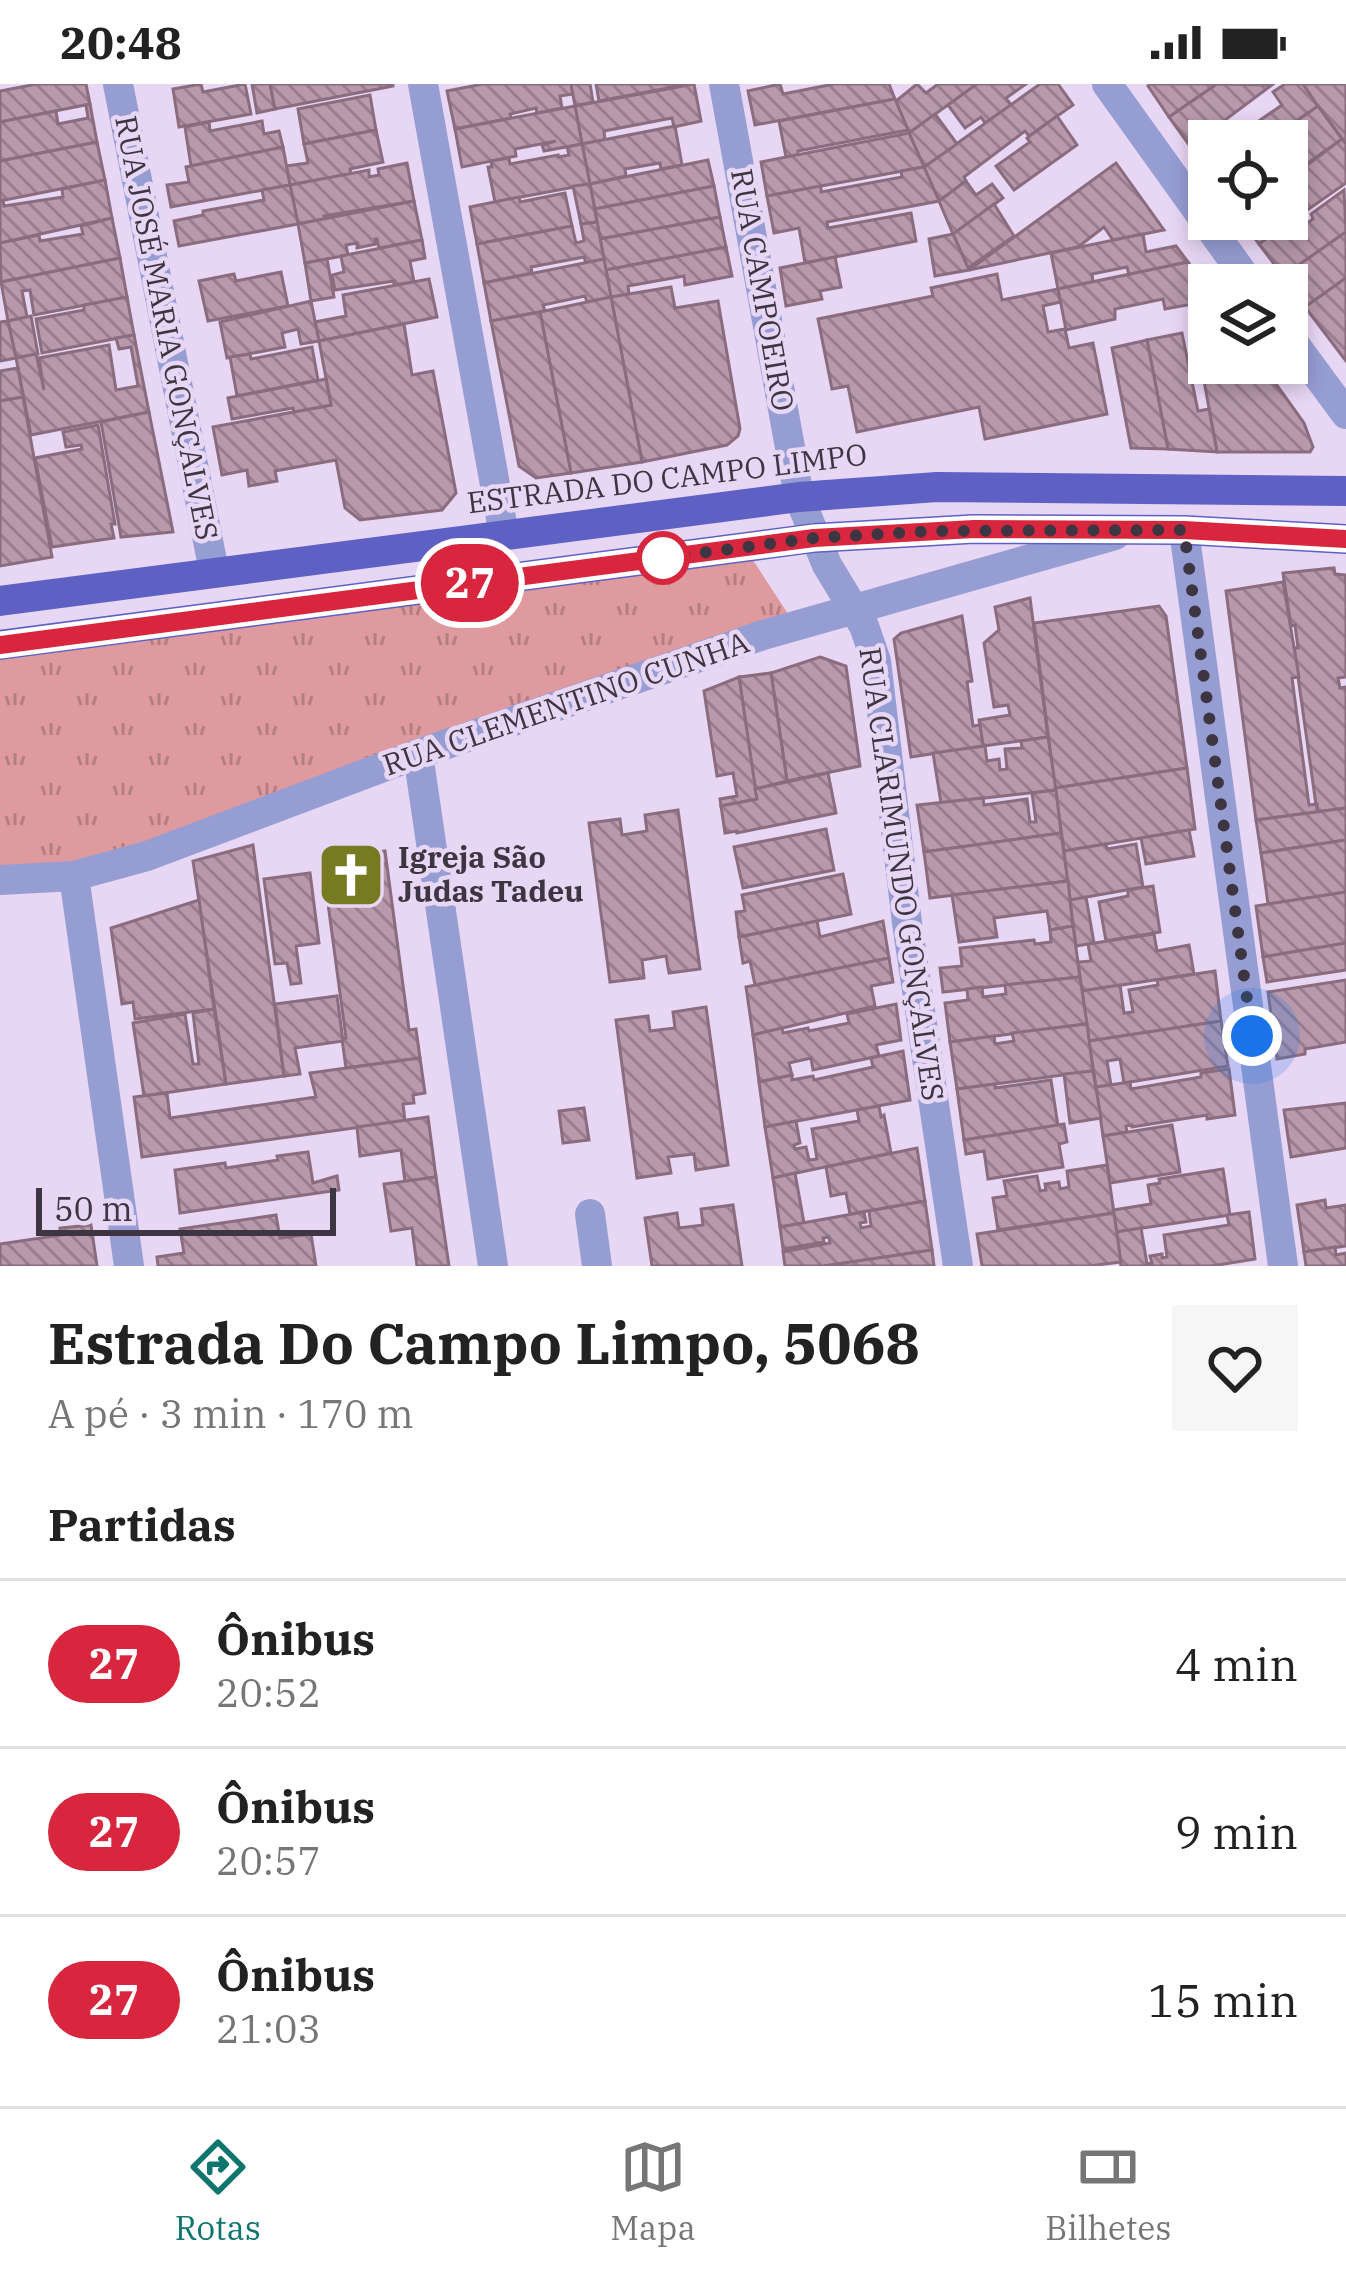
<!DOCTYPE html>
<html lang="pt">
<head>
<meta charset="utf-8">
<style>
	:root { --surface:#fff; --page:#f6f6f6; --text:#222; --muted:#767676; --line:#e0e0e0; --accent:#0f766e }
	body { margin:0; font-family:"IBM Plex Serif",serif; background:var(--page); color:var(--text); height:100vh; display:flex; flex-direction:column; font-size:45px; white-space:nowrap }
	* { box-sizing:border-box; margin:0 }
	p { font-size:39px; color:var(--muted) }
	.icon { flex:none; width:66px; height:66px; fill:none; stroke:currentColor; stroke-width:2; stroke-linecap:round; stroke-linejoin:round }
	.map { position:relative; height:1182px; overflow:hidden }
	.details { display:flex; flex-direction:column; background:var(--surface); flex:1 }
	.details>* { flex:none }
	.badge { padding:0 24px; border-radius:39px; font-size:42px; line-height:78px }
	.fabs { position:absolute; left:1188px; top:36px; display:grid; gap:24px }
	.fabs a { display:grid; place-items:center; width:120px; height:120px; border-radius:0px; background:var(--surface); box-shadow:0 6px 18px #0003; font-size:60px }
	.scale { position:absolute; left:36px; bottom:30px; width:300px; box-sizing:border-box; padding-left:12px; border:6px solid #3d3642; border-top:0; font-size:33px; line-height:42px; white-space:nowrap; color:#3d3642; -webkit-text-stroke:9px #e8d6f5; paint-order:stroke }
	.you { position:absolute; width:60px; height:60px; margin:-30px; border:9px solid #fff; border-radius:50%; background:#1a73e8; box-shadow:0 0 0 18px #1a73e833 }
	.map>.badge { position:absolute; translate:-50% -50%; box-shadow:0 0 0 6px #fff }
	h2 { padding:0 48px; font-size:45px; line-height:108px }
	.round { display:grid; place-items:center; flex:none; width:126px; height:126px; border-radius:0px; background:var(--page) }
	.summary { display:flex; align-items:center; justify-content:space-between; height:204px; padding:0 48px }
	h1 { font-size:57px; font-weight:700; line-height:90px }
	ul { padding:0; list-style:none }
	li { display:flex; align-items:center; gap:36px; height:168px; padding:0 48px; border-top:3px solid var(--line) }
	li div { flex:1 }
	li b { display:block; font-size:45px }
	li em { font-style:normal }
	li .badge { min-width:132px; font-weight:700; text-align:center }
	.status { display:flex; justify-content:space-between; align-items:center; height:84px; padding:0 60px; background:var(--surface); direction:ltr }
	.status svg { height:33px; fill:currentColor }
	.tab-bar { display:flex; justify-content:space-around; align-items:center; height:168px; border-top:3px solid var(--line); background:var(--surface); font-size:33px; color:var(--muted) }
	.tab-bar a { display:grid; justify-items:center; gap:6px }
	.tab-bar .on { color:var(--accent) }
	.map>svg:first-child { display:block }
	.park { fill:url(#park-tufts) }
	.building { fill:url(#building-back-hatch); stroke:#8a6c7e; stroke-width:3 }
	.lines { fill:none; stroke-linecap:round; stroke-linejoin:round }
	.minor { stroke:#969dd3; stroke-width:30 }
	.tertiary { stroke:#969dd3; stroke-width:30 }
	.primary { stroke:#5e61c3; stroke-width:30 }
	.line-casing { stroke:#fff; stroke-width:27 }
	.line { stroke:#d7263d; stroke-width:18 }
	.walk { stroke:#3d3642; stroke-width:12; stroke-dasharray:0 21.6 }
	.stop-dot { fill:#fff; stroke:#d7263d; stroke-width:6 }
	.labels { text-anchor:middle; stroke-width:9; stroke-linejoin:round; paint-order:stroke }
	.street-label { font-size:30px; fill:#3d3642; stroke:#e8d6f5 }
	.poi-label { font-size:30px; font-weight:bold; fill:#3d3642; stroke:#e8d6f5; text-anchor:start }
</style>
</head>
<body>
<div class="status"><b>20:48</b><svg viewBox="0 0 49 12"><path d="M0 12V9h3v3zM5 12V6h3v6zM10 12V3h3v9zM15 12V0h3v12zM26 1h20v11H26zM47 4h2v5h-2z"/></svg></div>
<div class="map">
<svg width="1346" height="1182" viewBox="0 0 1346 1182">
	<defs>
		<pattern id="park-tufts" width="24" height="20" patternUnits="userSpaceOnUse" patternTransform="scale(3)"><rect width="24" height="20" fill="#de9a9e"/><path d="M3 7l-1-3M5 7V3M7 7l1-3M15 17l-1-3M17 17v-4M19 17l1-3" fill="none" stroke="#b57e82"/></pattern>
		<pattern id="building-back-hatch" width="6" height="6" patternUnits="userSpaceOnUse" patternTransform="scale(3)"><rect width="6" height="6" fill="#b898ab"/><path d="M-1 5l2 2M0 0l6 6M5-1l2 2" fill="none" stroke="#977d8d"/></pattern>
	</defs>
	<rect width="100%" height="100%" fill="#e8d6f5"/>
	<polygon class="park" points="745,464 796,542 74,783 0,793 0,573"/>
	<g class="building">
		<polygon points="37,0 86,0 90,20 0,38 0,7"/>
		<polygon points="201,0 203,8 245,0 251,30 179,43 173,5"/>
		<polygon points="252,0 270,0 275,25 257,29"/>
		<polygon points="270,0 393,0 393,2 275,25"/>
		<polygon points="483,0 571,0 573,10 560,12 562,24 537,29 536,24 510,30 511,34 455,45 447,7"/>
		<polygon points="571,0 590,0 593,18 575,22"/>
		<polygon points="596,0 689,0 599,17"/>
		<polygon points="694,0 701,37 674,43 672,34 604,47 605,56 582,60 575,22"/>
		<polygon points="780,0 783,10 834,0 889,0 895,15 755,41 748,7"/>
		<polygon points="917,0 926,9 938,0 977,0 909,49 896,17"/>
		<polygon points="977,0 1026,0 1006,14 1011,21 985,39 981,33 965,44 948,21"/>
		<polygon points="1040,0 1058,0 1073,21 1029,52 1025,47 964,93 966,97 939,117 924,83"/>
		<polygon points="1150,0 1217,0 1169,33 1148,2"/>
		<polygon points="1217,0 1272,1 1225,36 1228,40 1192,65 1169,33"/>
		<polygon points="1285,0 1303,0 1318,22 1268,57 1230,57 1282,21 1273,8"/>
		<polygon points="1303,0 1346,0 1346,60 1318,22"/>
		<polygon points="370,11 376,46 304,60 298,25"/>
		<polygon points="895,15 908,46 798,67 798,71 786,73 779,37"/>
		<polygon points="90,20 97,58 0,77 0,38 56,27 58,40 88,34 86,21"/>
		<polygon points="575,22 582,60 544,67 542,61 556,57 515,65 516,72 462,83 455,45"/>
		<polygon points="1318,22 1342,55 1305,81 1303,78 1287,89 1287,57 1268,57"/>
		<polygon points="935,30 957,60 924,83 909,49"/>
		<polygon points="1057,32 1077,61 1014,106 996,82 1030,58 1027,54"/>
		<polygon points="262,37 264,50 279,47 283,63 191,82 185,43 209,38 210,47"/>
		<polygon points="675,42 682,81 661,85 660,79 625,85 626,92 590,100 582,60"/>
		<polygon points="376,46 383,78 350,85 351,90 290,101 286,82 308,79 304,60"/>
		<polygon points="909,49 924,83 767,112 761,78"/>
		<polygon points="1342,55 1346,60 1346,99 1259,160 1250,148 1268,135 1287,135 1287,96"/>
		<polygon points="97,58 105,96 0,117 0,77"/>
		<polygon points="582,60 590,100 495,118 488,83 492,83 491,77 509,74 510,80 558,71 558,73 569,71 567,63"/>
		<polygon points="283,63 290,101 171,123 167,101 189,98 186,83"/>
		<polygon points="708,76 714,102 595,125 590,100"/>
		<polygon points="407,79 414,117 324,132 325,135 298,140 290,101 369,86 369,93 379,91 378,85"/>
		<polygon points="1116,79 1164,146 1113,156 1104,143 1078,163 969,186"/>
		<polygon points="924,83 939,117 827,138 828,144 911,129 916,157 805,179 799,144 774,149 767,112 821,102 821,108 902,93 901,87"/>
		<polygon points="105,96 112,134 0,159 0,117 3,116 4,122 63,113 62,105"/>
		<polygon points="966,97 976,111 992,100 1003,114 953,150 939,117"/>
		<polygon points="590,100 597,138 581,140 573,102"/>
		<polygon points="290,101 298,140 179,162 174,137 203,131 203,127 264,116 262,106"/>
		<polygon points="714,102 720,133 600,155 595,125"/>
		<polygon points="1344,106 1346,148 1283,192 1259,160 1291,137 1297,146 1313,135 1311,130"/>
		<polygon points="565,109 572,142 477,160 470,123 519,113 520,118"/>
		<polygon points="414,117 422,156 379,164 377,155 375,155 376,160 357,164 357,159 346,161 348,171 305,179 298,140"/>
		<polygon points="994,120 1014,152 968,184 953,150"/>
		<polygon points="720,133 726,163 606,186 600,155"/>
		<polygon points="112,134 120,174 1,198 0,159 39,151 40,157 83,150 81,142"/>
		<polygon points="597,138 604,175 586,179 584,173 531,183 532,189 484,199 477,160 572,142 576,159 584,157 581,140"/>
		<polygon points="1346,148 1346,194 1305,223 1283,192"/>
		<polygon points="953,150 969,186 935,192 929,155"/>
		<polygon points="1143,150 1146,168 1176,162 1188,178 1129,191 1127,183 1092,190 1093,198 1058,205 1051,169"/>
		<polygon points="422,156 425,174 410,177 414,198 394,201 394,197 335,206 332,191 344,188 341,172"/>
		<polygon points="726,163 732,192 685,201 684,192 628,202 629,211 611,213 606,186"/>
		<polygon points="835,173 841,203 820,207 822,215 786,222 780,184"/>
		<polygon points="120,174 127,213 34,231 30,206 22,207 27,233 8,237 1,198"/>
		<polygon points="327,175 334,213 311,217 305,179"/>
		<polygon points="604,175 611,213 587,218 585,212 543,221 545,227 491,237 484,199"/>
		<polygon points="1188,178 1209,208 1209,217 1165,225 1163,215 1115,225 1115,235 1066,246 1058,205"/>
		<polygon points="281,188 288,222 208,237 199,197 234,190 236,197"/>
		<polygon points="997,190 1002,216 1058,205 1060,218 1043,222 1048,248 1065,245 1069,264 1093,259 1107,330 985,355 979,323 857,348 848,302 832,305 818,235 933,212 931,204"/>
		<polygon points="1346,194 1346,277 1305,223"/>
		<polygon points="429,195 437,233 319,257 315,238 346,232 343,211"/>
		<polygon points="671,203 675,224 718,217 740,345 738,352 727,361 642,378 611,213"/>
		<polygon points="127,213 134,251 42,269 36,235 84,226 84,221"/>
		<polygon points="611,213 642,378 571,389 540,228"/>
		<polygon points="311,217 319,257 301,260 298,245 282,249 285,263 227,274 220,238"/>
		<polygon points="1209,217 1209,279 1261,279 1304,339 1313,363 1310,368 1217,368 1190,220"/>
		<polygon points="540,228 571,389 536,394 519,382 491,237"/>
		<polygon points="31,232 38,270 16,274 8,237"/>
		<polygon points="8,237 16,274 0,277 0,238"/>
		<polygon points="404,240 412,291 433,287 456,409 442,426 360,436 345,424 336,376 275,387 277,397 249,402 247,386 222,391 213,343 331,321 319,257"/>
		<polygon points="1182,249 1198,327 1209,325 1217,368 1168,365 1147,256"/>
		<polygon points="134,251 149,328 31,351 16,274 36,270 44,306 39,274 109,261 116,306 138,302 131,263 119,265 116,254"/>
		<polygon points="1147,256 1168,365 1131,364 1112,264"/>
		<polygon points="312,263 318,296 237,312 230,273 250,270 251,275"/>
		<polygon points="18,284 23,313 0,317 0,287"/>
		<polygon points="326,295 331,321 294,328 293,324 232,335 228,314"/>
		<polygon points="23,313 52,473 0,482 0,317"/>
		<polygon points="149,328 173,448 121,453 101,338"/>
		<polygon points="98,341 115,440 111,440 114,454 52,463 35,374 82,365 81,361 66,363 63,348"/>
		<polygon points="1334,484 1335,490 1345,491 1346,500 1346,593 1338,594 1340,604 1346,603 1346,724 1317,728 1294,564 1298,564 1295,541 1291,542 1283,489"/>
		<polygon points="1283,498 1299,593 1292,594 1309,721 1317,720 1317,728 1256,736 1226,507"/>
		<polygon points="1030,514 1048,653 983,662 979,636 1010,631 1008,621 994,623 984,559 999,546 995,523"/>
		<polygon points="1159,522 1166,532 1187,684 1055,704 1034,539"/>
		<polygon points="962,532 972,597 967,598 973,642 980,641 983,662 911,673 894,555 901,549"/>
		<polygon points="820,573 846,582 860,682 787,697 771,589"/>
		<polygon points="771,589 787,697 755,705 739,593"/>
		<polygon points="739,593 757,715 721,722 720,715 737,712 733,689 717,692 704,607"/>
		<polygon points="1048,653 1056,706 941,719 933,669 985,662 987,677 999,675 1000,686 1007,685 1005,665 1022,664 1021,657"/>
		<polygon points="1187,684 1195,745 1064,767 1055,704"/>
		<polygon points="828,689 836,729 737,749 737,747 725,749 721,722 757,715 755,705"/>
		<polygon points="1056,706 1061,749 924,768 917,721 983,714 984,721 1027,715 1030,738 1036,738 1032,709"/>
		<polygon points="1346,724 1346,756 1261,769 1256,736"/>
		<polygon points="678,726 700,885 669,889 666,872 642,876 644,894 610,898 589,739 620,735 622,751 647,747 645,731"/>
		<polygon points="826,745 834,786 743,804 734,763"/>
		<polygon points="1189,746 1194,772 1146,780 1141,754"/>
		<polygon points="1061,749 1068,797 930,814 924,768"/>
		<polygon points="1346,756 1346,808 1268,820 1261,769"/>
		<polygon points="1106,760 1107,765 1136,760 1143,803 1070,816 1064,767"/>
		<polygon points="253,761 284,992 226,1000 193,777"/>
		<polygon points="363,766 364,770 385,767 409,946 416,945 420,974 346,984 342,955 346,954 322,775"/>
		<polygon points="310,789 319,859 296,862 301,899 291,900 287,879 275,880 264,795"/>
		<polygon points="843,790 851,830 739,853 736,828 745,827 742,811"/>
		<polygon points="1068,797 1073,842 1050,846 1047,827 994,834 997,853 959,858 952,811"/>
		<polygon points="1153,802 1160,848 1106,857 1099,818 1128,812 1128,806"/>
		<polygon points="1346,808 1346,859 1263,873 1256,822"/>
		<polygon points="1086,813 1094,859 1076,862 1070,816"/>
		<polygon points="199,816 214,925 135,935 133,918 122,920 111,844"/>
		<polygon points="817,837 820,853 883,837 889,874 755,901 750,877 743,879 739,853"/>
		<polygon points="1073,842 1080,893 943,908 940,884 962,882 960,864 1034,856 1035,860 1051,858 1050,846"/>
		<polygon points="1154,850 1157,867 1189,861 1194,890 1082,907 1078,878 1091,877 1088,860"/>
		<polygon points="1346,859 1346,886 1267,898 1263,873"/>
		<polygon points="889,874 893,898 871,902 875,922 753,951 746,903"/>
		<polygon points="1215,887 1221,937 1089,957 1082,907 1120,901 1124,929 1133,928 1129,906 1158,901 1157,896"/>
		<polygon points="1080,893 1087,940 950,958 945,919 968,916 967,905 982,903 983,913 1006,910 1005,901"/>
		<polygon points="1346,896 1346,958 1305,965 1305,970 1277,975 1268,908"/>
		<polygon points="337,912 343,957 295,964 300,990 284,992 275,920"/>
		<polygon points="896,920 901,956 876,961 879,972 813,986 811,974 789,979 792,991 759,998 753,951 782,944 783,949 808,944 809,947 849,939 847,930"/>
		<polygon points="706,923 728,1081 696,1086 694,1070 668,1073 671,1089 637,1094 616,936 648,932 650,947 675,944 673,928"/>
		<polygon points="214,925 226,1000 144,1012 133,939 185,930 193,980 199,980 193,929"/>
		<polygon points="1221,937 1228,982 1124,999 1120,975 1107,977 1111,1001 1096,1003 1089,957"/>
		<polygon points="1087,940 1093,987 957,1005 950,958 994,952 995,960 1014,957 1012,949"/>
		<polygon points="903,967 910,1016 765,1043 759,998 792,991 792,996 813,992 814,996 873,983 871,974"/>
		<polygon points="420,974 425,1009 413,1011 414,1019 403,1020 405,1037 142,1073 134,1013 167,1009 170,1034 316,1013 310,989"/>
		<polygon points="1229,985 1235,1031 1207,1035 1207,1031 1132,1043 1132,1041 1126,1042 1127,1048 1103,1052 1096,1003 1130,998 1131,1005 1201,993 1201,989"/>
		<polygon points="1093,987 1101,1034 1070,1039 1064,990"/>
		<polygon points="1051,996 1058,1042 964,1056 957,1005 995,1000 995,1004"/>
		<polygon points="1346,1019 1346,1064 1291,1073 1284,1026"/>
		<polygon points="879,1022 881,1033 884,1031 891,1069 773,1094 765,1043 796,1037 800,1059 794,1061 795,1065 806,1063 809,1076 817,1075 812,1045 859,1037 857,1026"/>
		<polygon points="584,1024 589,1056 563,1059 559,1027"/>
		<polygon points="428,1033 436,1093 405,1098 401,1066 360,1072 357,1043"/>
		<polygon points="1064,1040 1067,1058 1059,1060 1063,1083 988,1095 984,1067 966,1070 964,1056"/>
		<polygon points="1172,1041 1180,1088 1110,1099 1103,1052"/>
		<polygon points="917,1064 925,1117 850,1130 846,1109 831,1112 826,1083"/>
		<polygon points="308,1068 313,1099 337,1092 339,1106 180,1129 175,1086 225,1079 226,1084 278,1076 277,1072"/>
		<polygon points="1107,1081 1114,1129 998,1146 993,1114 1007,1112 1004,1097 1037,1092 1040,1107 1046,1106 1045,1100 1059,1098 1060,1105 1069,1103 1067,1087"/>
		<polygon points="1223,1085 1230,1131 1116,1148 1113,1126 1151,1120 1148,1101 1160,1099 1159,1095"/>
		<polygon points="795,1089 804,1139 780,1143 773,1094"/>
		<polygon points="436,1093 449,1182 417,1182 412,1144 391,1147 384,1100"/>
		<polygon points="1325,1116 1326,1124 1346,1121 1346,1162 1304,1168 1297,1121"/>
		<polygon points="925,1117 932,1166 824,1182 785,1182 783,1168 830,1159 829,1153 823,1154 824,1158 783,1165 780,1143 864,1128 866,1138 860,1139 861,1144 871,1142 869,1127"/>
		<polygon points="733,1121 742,1182 652,1182 645,1134 677,1129 679,1144 703,1141 701,1125"/>
		<polygon points="1249,1128 1255,1175 1212,1182 1121,1182 1116,1148 1141,1144 1147,1180 1152,1179 1150,1172 1162,1170 1162,1174 1167,1173 1164,1151 1229,1141 1227,1131"/>
		<polygon points="1114,1129 1121,1178 1089,1182 982,1182 977,1150"/>
		<polygon points="276,1131 280,1154 311,1150 316,1182 158,1182 157,1173 184,1169 180,1145"/>
		<polygon points="91,1141 97,1182 0,1182 0,1160 61,1151 60,1144"/>
		<polygon points="1335,1163 1336,1171 1346,1169 1346,1182 1306,1182 1304,1168"/>
		<polygon points="932,1166 934,1182 824,1182"/>
	</g>
	<g class="lines">
		<g class="minor">
			<polyline points="118,0 214,487"/>
			<polyline points="423,0 504,451"/>
			<polyline points="724,0 799,413"/>
			<polyline points="1107,0 1251,201"/>
			<polyline points="1287,250 1346,330"/>
			<polyline points="1184,446 1283,1182"/>
			<polyline points="418,670 493,1182"/>
			<polyline points="74,792 129,1182"/>
			<polyline points="0,796 74,792 147,772 418,670 763,551 1115,451"/>
			<polyline points="590,1130 597,1182"/>
		</g>
		<polyline class="tertiary" points="799,413 827,481 864,542 876,577 907,839 958,1182"/>
		<g class="primary">
			<polyline points="0,517 799,413 937,403 1346,407"/>
			<polyline points="0,561 814,454 974,445 1184,446 1346,455"/>
		</g>
	</g>
	<g class="lines">
		<defs>
			<polyline id="line" points="0,561 814,454 974,445 1184,446 1346,455"/>
		</defs>
		<use href="#line" class="line-casing"/>
		<use href="#line" class="line"/>
		<polyline class="walk" points="663,474 814,454 934,447 1184,446 1252,952"/>
	</g>
	<defs>
		<symbol id="church-square" viewBox="-11 -11 22 22"><rect x="-9" y="-9" width="18" height="18" rx="4" fill="#787a22" stroke="#e8d6f5"/><path d="M-1.2-6h2.4v3.5h3.3v2.4h-3.3V6h-2.4V-.1h-3.3v-2.4h3.3Z" fill="#fff"/></symbol>
	</defs>
	<g fill-rule="evenodd">
		<use href="#church-square" x="313" y="753" width="76" height="76"/>
	</g>
	<circle class="stop-dot" cx="663" cy="474" r="24"/>
	<g class="labels">
		<g class="street-label">
			<text transform="translate(762 206) rotate(80)" y="10">RUA CAMPOEIRO</text>
			<text transform="translate(166 244) rotate(79)" y="10">RUA JOSÉ MARIA GONÇALVES</text>
			<text transform="translate(667 395) rotate(-7)" y="10">ESTRADA DO CAMPO LIMPO</text>
			<text transform="translate(566 620) rotate(-19)" y="10">RUA CLEMENTINO CUNHA</text>
			<text transform="translate(901 790) rotate(82)" y="10">RUA CLARIMUNDO GONÇALVES</text>
		</g>
		<g class="poi-label">
			<text x="398" y="784">Igreja São<tspan x="398" dy="34">Judas Tadeu</tspan></text>
		</g>
	</g>
</svg>
<div class="fabs">
<a><svg class="icon" aria-label="locate" viewBox="0 0 24 24"><circle cx="12" cy="12" r="6"/><path d="M12 2v4M12 18v4M2 12h4M18 12h4"/></svg></a>
<a><svg class="icon" aria-label="layers" viewBox="0 0 24 24"><path d="M12 4l9 5-9 5-9-5zM3 14l9 5 9-5"/></svg></a>
</div>
<div class="scale">50 m</div>
<div class="you" style="left:1252px;top:952px"></div>
<b class="badge" style="left:470px;top:499px;background:#d7263d;color:#fff">27</b>
</div>
<section class="details">
<div class="summary"><div><h1>Estrada Do Campo Limpo, 5068</h1><p>A pé · 3 min · 170 m</p></div><a class="round"><svg class="icon" aria-label="heart" viewBox="0 0 24 24"><path d="M12 20l-8-8c-3-5 5-10 8-4 3-6 11-1 8 4z"/></svg></a></div>
<h2>Partidas</h2>
<ul>
<li><span class="badge" style="background:#d7263d;color:#fff">27</span><div><b>Ônibus</b><p>20:52</p></div><em>4 min</em></li>
<li><span class="badge" style="background:#d7263d;color:#fff">27</span><div><b>Ônibus</b><p>20:57</p></div><em>9 min</em></li>
<li><span class="badge" style="background:#d7263d;color:#fff">27</span><div><b>Ônibus</b><p>21:03</p></div><em>15 min</em></li>
</ul>
</section>
<nav class="tab-bar">
<a class="on"><svg class="icon" aria-label="directions" viewBox="0 0 24 24"><path d="M12 3l9 9-9 9-9-9zM9 14v-3h6M13 9l2 2-2 2"/></svg>Rotas</a>
<a><svg class="icon" aria-label="map" viewBox="0 0 24 24"><path d="M3 6l6-2 6 2 6-2v14l-6 2-6-2-6 2zM9 4v14M15 6v14"/></svg>Mapa</a>
<a><svg class="icon" aria-label="tickets" viewBox="0 0 24 24"><path d="M3 7h18v10H3zM15 7v10"/></svg>Bilhetes</a>
</nav>
</body>
</html>
